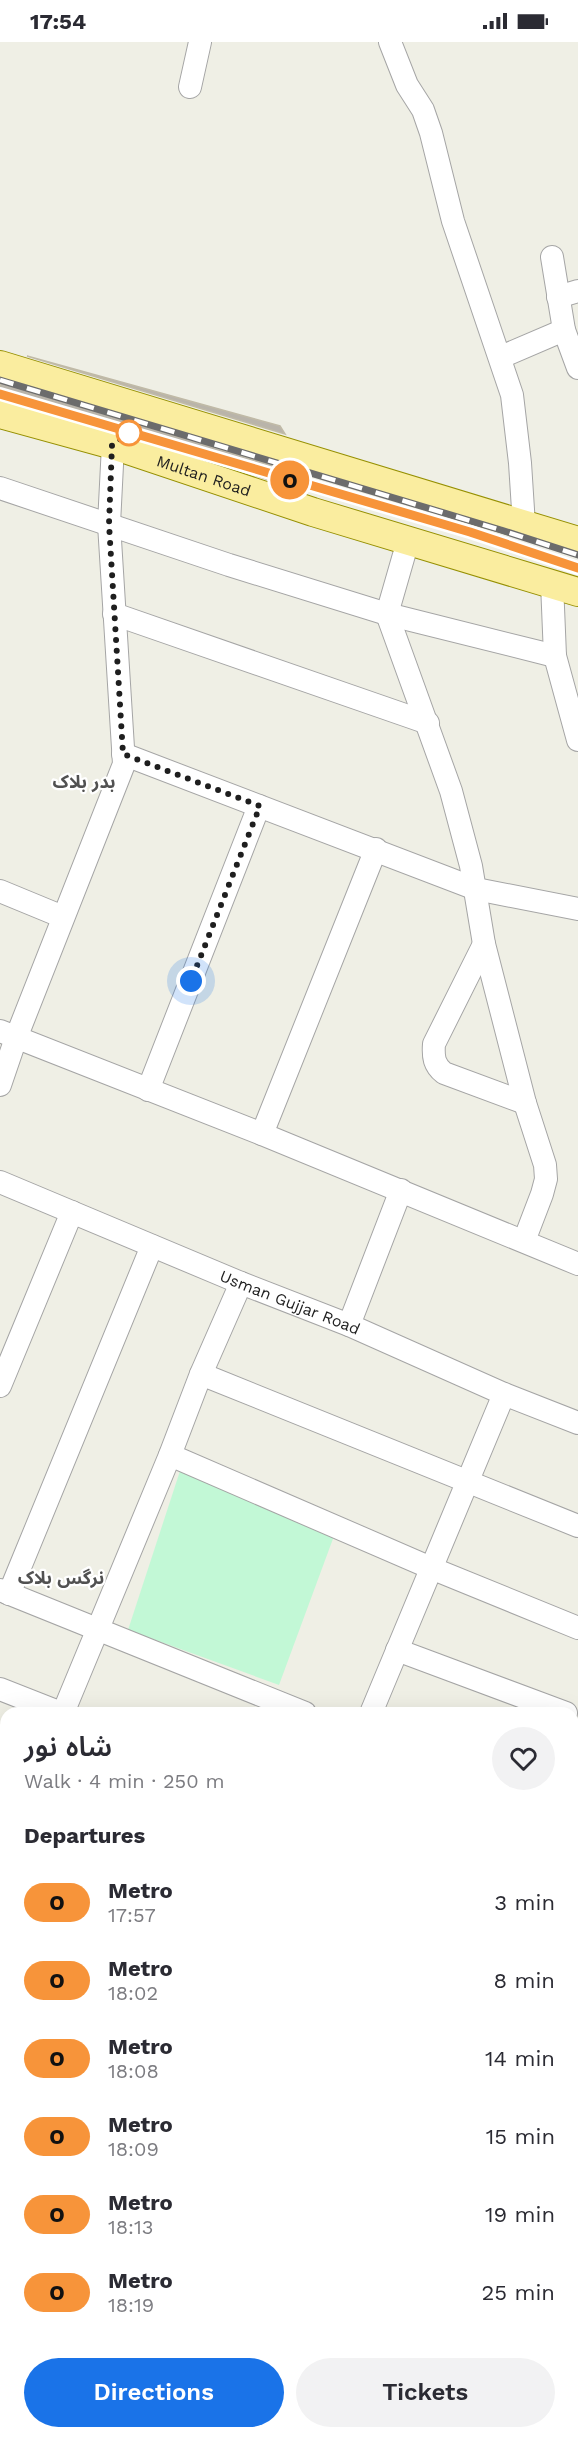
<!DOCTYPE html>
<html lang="en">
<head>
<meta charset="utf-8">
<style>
	:root { --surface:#fff; --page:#f2f2f3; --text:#2b2b33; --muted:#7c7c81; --accent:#1a73e8 }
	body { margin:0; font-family:"Work Sans","Noto Sans Arabic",sans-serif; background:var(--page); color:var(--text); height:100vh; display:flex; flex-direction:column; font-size:22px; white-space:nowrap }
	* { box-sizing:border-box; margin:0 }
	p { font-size:20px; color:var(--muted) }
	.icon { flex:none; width:33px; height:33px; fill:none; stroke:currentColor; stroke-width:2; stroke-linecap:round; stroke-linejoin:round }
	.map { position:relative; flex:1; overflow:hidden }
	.side { position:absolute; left:0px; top:1665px; width:579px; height:732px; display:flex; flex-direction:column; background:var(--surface); border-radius:18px 18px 0 0; box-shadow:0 6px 24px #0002 }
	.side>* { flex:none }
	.badge { padding:0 12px; border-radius:20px; font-size:21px; line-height:39px }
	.you { position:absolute; width:30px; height:30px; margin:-15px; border:4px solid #fff; border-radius:50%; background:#1a73e8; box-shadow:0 0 0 9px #1a73e833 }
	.map>.badge { position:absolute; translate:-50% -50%; box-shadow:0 0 0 3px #fff }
	h2 { padding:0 24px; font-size:22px; line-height:54px }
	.round { display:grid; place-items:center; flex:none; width:63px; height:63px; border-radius:32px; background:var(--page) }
	.headline { display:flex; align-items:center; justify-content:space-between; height:102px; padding:0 24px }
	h1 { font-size:28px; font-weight:600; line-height:45px }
	.button { display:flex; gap:12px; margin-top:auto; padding:12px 24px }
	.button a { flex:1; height:69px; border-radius:36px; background:var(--accent); color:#fff; font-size:24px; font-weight:600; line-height:69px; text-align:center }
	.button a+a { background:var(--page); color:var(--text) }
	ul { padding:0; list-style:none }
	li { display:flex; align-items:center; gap:18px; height:78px; padding:0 24px }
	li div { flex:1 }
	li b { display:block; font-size:22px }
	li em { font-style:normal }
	li .badge { min-width:66px; font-weight:700; text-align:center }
	.status { display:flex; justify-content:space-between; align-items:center; height:42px; padding:0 30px; background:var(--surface); direction:ltr }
	.status svg { height:16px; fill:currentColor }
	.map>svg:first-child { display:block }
	.park { fill:#c2f8d6 }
	.building { fill:#b9b4aa; stroke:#c0baa7; stroke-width:1.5 }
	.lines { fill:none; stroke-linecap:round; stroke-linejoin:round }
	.minor-casing { stroke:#a5a5a5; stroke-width:24 }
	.major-casing { stroke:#969003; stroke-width:30 }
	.minor { stroke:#fff; stroke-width:22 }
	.major { stroke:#faed9f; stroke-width:28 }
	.rail-casing { stroke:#6c6c6c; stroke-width:7 }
	.rail { stroke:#fff; stroke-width:4.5; stroke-dasharray:14; stroke-linecap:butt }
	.line-casing { stroke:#fff; stroke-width:14 }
	.line { stroke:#f7943a; stroke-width:9 }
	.walk { stroke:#1e1e1e; stroke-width:6; stroke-dasharray:0 10.8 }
	.stop-dot { fill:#fff; stroke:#f7943a; stroke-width:3 }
	.labels { text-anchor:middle; stroke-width:4.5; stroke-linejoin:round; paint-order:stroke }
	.street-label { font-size:16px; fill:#1e1e1e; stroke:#fff }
	.neighbourhood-label { font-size:18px; font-weight:bold; fill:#515151; stroke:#fff }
</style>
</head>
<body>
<div class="status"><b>17:54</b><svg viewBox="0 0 49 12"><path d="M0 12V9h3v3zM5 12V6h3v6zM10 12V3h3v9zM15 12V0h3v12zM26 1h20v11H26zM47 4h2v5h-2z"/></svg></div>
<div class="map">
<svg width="578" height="2397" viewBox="0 0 578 2397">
	<rect width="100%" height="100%" fill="#efefe5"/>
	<polygon class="park" points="180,1429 334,1494 279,1643 128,1588"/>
	<g class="building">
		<polygon points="27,314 280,384 285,392"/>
		<polygon points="0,340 287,428 278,441 118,387 0,356"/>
	</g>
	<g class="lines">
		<defs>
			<g id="minor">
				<polyline points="390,0 407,43 423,68 431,91 453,179 512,353 520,421 524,483"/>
				<polyline points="190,45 200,0"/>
				<polyline points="552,215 564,288 578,326"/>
				<polyline points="558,255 578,249"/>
				<polyline points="501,315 564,288"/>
				<polyline points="0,446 229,523 387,572 555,614"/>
				<polyline points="408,499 387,572 451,749 471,824 484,902 525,1061 545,1123 546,1137 542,1152 524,1199"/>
				<polyline points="552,541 555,614 578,698"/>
				<polyline points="114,572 428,681"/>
				<polyline points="123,712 476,847 578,867"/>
				<polyline points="0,849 63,875"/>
				<path d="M484 902 434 1002C433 1015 434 1023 444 1031L525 1061"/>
				<polyline points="0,989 262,1092 578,1222"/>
				<polyline points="0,1043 16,996 124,722 109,482 113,403"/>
				<polyline points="148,1048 259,764"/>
				<polyline points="262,1092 376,807"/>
				<path id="s1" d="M0 1140 241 1241 349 1283 504 1352 578 1381"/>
				<polyline points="349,1283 401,1148"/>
				<polyline points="201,1332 578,1484"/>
				<polyline points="0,1344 72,1170"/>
				<polyline points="170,1413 431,1526 578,1586"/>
				<polyline points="0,1548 305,1671"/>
				<polyline points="9,1552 152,1204"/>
				<polyline points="397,1608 566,1671"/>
				<polyline points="0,1647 61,1671"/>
				<polyline points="63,1671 170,1413 201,1332 241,1241"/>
				<polyline points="371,1671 504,1352"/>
				<polyline points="0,1755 6,1757"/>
				<polyline points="573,1780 578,1782"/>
				<polyline points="0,1809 6,1794"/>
				<polyline points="573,1879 578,1881"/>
				<polyline points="0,1936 6,1939"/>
				<polyline points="0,1967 6,1970"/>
				<polyline points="573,1985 578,1987"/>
				<polyline points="0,1987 6,1990"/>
				<polyline points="0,2027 6,2013"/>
				<polyline points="573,2155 578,2158"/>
				<polyline points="573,2175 578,2177"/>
				<polyline points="573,2200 578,2202"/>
				<polyline points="573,2225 578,2227"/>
				<polyline points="0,2232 6,2234"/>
				<polyline points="573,2378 578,2366"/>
				<polyline points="381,2391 396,2397"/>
				<polyline points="58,2397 61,2391"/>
				<polyline points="307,2397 310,2391"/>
				<polyline points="564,2397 565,2397"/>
			</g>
			<g id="major">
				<polyline points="0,323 578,499"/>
				<path id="s2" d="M0 372 113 403 313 470 578 550"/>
			</g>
		</defs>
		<use href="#minor" class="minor-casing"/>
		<use href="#major" class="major-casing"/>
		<use href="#minor" class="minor"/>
		<use href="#major" class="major"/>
		<defs>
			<g id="rail">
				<polyline points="0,338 501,488 578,513"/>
				<polyline points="0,352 470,490 578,526"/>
			</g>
		</defs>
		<use href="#rail" class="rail-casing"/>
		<use href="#rail" class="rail"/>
	</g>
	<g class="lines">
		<defs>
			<polyline id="line" points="0,352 470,490 578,526"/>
		</defs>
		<use href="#line" class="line-casing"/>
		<use href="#line" class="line"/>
		<polyline class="walk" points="129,391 112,403 109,482 123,712 260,764 191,939"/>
	</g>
	<circle class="stop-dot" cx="129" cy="391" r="12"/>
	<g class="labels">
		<g class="street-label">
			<text dy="6" stroke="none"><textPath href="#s2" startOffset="213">Multan Road</textPath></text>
			<text dy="6" stroke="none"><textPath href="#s1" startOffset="314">Usman Gujjar Road</textPath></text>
		</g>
		<g class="neighbourhood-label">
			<text x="84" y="746">بدر بلاک</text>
			<text x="61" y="1542">نرگس بلاک</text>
		</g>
	</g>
</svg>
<div class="you" style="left:191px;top:939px"></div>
<b class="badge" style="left:290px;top:438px;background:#f7943a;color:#111">O</b>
<section class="side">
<div class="headline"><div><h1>شاہ نور</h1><p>Walk · 4 min · 250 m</p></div><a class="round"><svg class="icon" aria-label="heart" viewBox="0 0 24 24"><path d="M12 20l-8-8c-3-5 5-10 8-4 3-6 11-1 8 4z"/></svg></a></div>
<h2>Departures</h2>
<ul>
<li><span class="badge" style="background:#f7943a;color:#111">O</span><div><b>Metro</b><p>17:57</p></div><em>3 min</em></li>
<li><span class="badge" style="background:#f7943a;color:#111">O</span><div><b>Metro</b><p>18:02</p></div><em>8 min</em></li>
<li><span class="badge" style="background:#f7943a;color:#111">O</span><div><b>Metro</b><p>18:08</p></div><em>14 min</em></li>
<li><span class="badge" style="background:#f7943a;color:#111">O</span><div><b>Metro</b><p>18:09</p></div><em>15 min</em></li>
<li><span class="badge" style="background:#f7943a;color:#111">O</span><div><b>Metro</b><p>18:13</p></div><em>19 min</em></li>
<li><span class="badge" style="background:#f7943a;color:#111">O</span><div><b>Metro</b><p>18:19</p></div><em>25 min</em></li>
</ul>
<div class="button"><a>Directions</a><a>Tickets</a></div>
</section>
</div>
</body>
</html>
